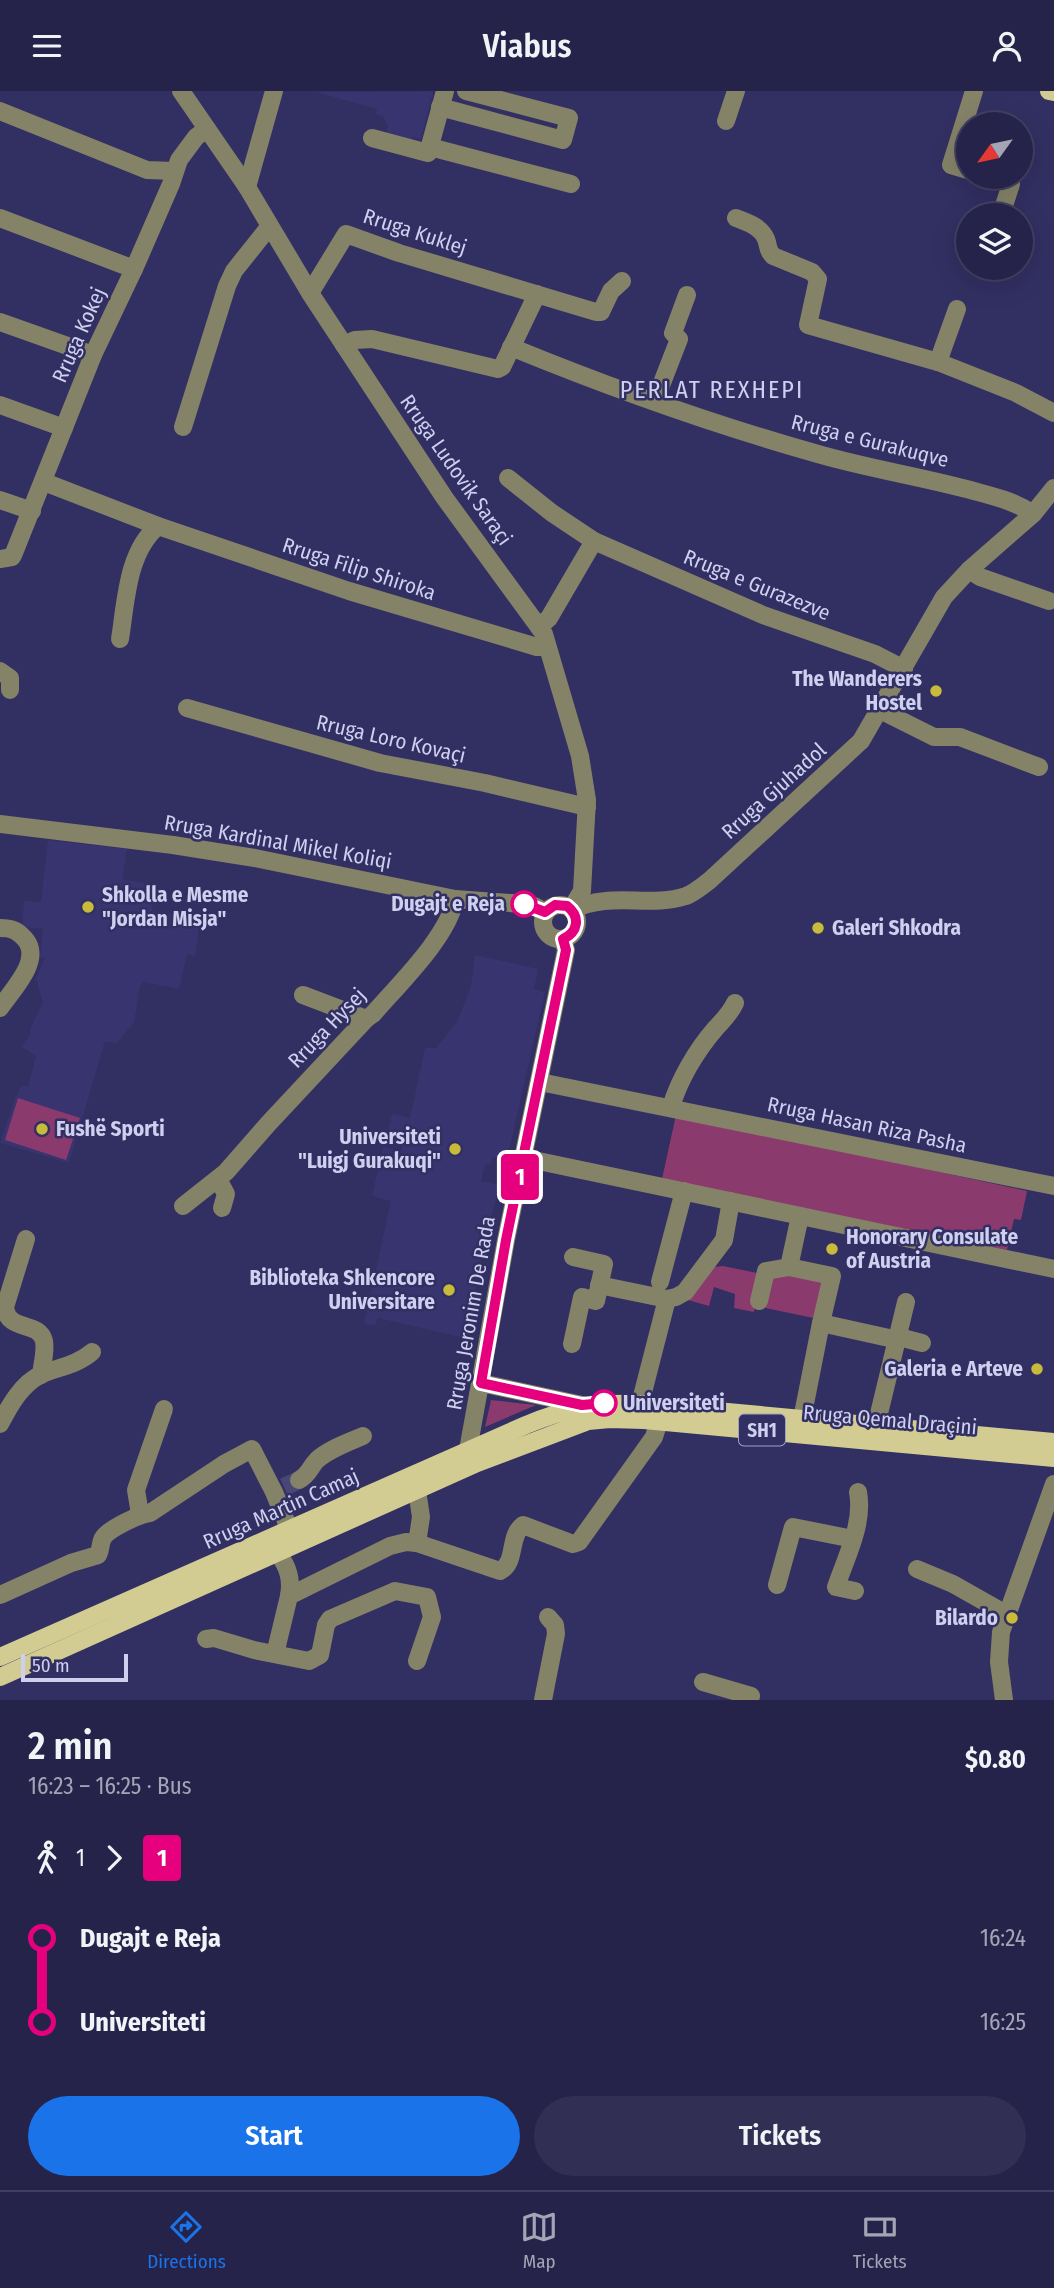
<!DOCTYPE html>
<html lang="en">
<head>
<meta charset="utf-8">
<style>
	:root { --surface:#26234a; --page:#322f54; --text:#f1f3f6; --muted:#a4a4b5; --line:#424062; --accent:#1a73e8 }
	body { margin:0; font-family:"Fira Sans Condensed",sans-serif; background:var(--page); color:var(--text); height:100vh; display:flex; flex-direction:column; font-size:26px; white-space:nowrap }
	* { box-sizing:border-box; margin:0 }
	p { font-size:23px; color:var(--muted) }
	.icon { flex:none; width:38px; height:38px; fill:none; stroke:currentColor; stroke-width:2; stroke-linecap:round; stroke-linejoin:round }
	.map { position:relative; height:1609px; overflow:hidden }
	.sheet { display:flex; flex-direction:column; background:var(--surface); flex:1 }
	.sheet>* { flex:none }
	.badge { padding:0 14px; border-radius:5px; font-size:24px; line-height:46px }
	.needle { width:46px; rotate:237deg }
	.tools { position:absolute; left:956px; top:21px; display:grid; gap:14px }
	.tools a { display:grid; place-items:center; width:77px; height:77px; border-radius:50%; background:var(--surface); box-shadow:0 7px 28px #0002,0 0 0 2px var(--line); font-size:35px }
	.scale { position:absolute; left:21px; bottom:18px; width:107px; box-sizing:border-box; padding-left:7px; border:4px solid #ced0f0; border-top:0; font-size:19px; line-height:24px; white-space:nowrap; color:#ced0f0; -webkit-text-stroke:5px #322f62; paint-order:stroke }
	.map>.badge { position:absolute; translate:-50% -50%; box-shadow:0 0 0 4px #fff }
	.legs { display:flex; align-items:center; gap:10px; height:77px; padding:0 28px; font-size:23px }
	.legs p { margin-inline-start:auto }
	.summary { display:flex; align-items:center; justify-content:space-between; height:119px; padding:0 28px }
	h1 { font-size:38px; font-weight:600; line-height:52px }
	.button { display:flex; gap:14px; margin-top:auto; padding:14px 28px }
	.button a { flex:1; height:80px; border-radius:42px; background:var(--accent); color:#fff; font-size:28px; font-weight:600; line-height:80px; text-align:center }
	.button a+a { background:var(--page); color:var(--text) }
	ul { padding:0 28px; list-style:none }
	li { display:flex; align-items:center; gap:24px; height:84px; font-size:26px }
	li i { display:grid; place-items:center; width:10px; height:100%; margin:0 9px; background:currentColor }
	li i::after { content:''; width:18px; height:18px; margin:-9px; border:5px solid; border-radius:50%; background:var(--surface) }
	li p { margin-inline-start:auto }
	li:first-child i { background:linear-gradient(#0000 50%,currentColor 0) }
	li:last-child i { background:linear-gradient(currentColor 50%,#0000 0) }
	header { display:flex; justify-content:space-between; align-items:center; height:91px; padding:0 28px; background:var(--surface); font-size:32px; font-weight:600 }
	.dock { display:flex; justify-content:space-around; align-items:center; height:98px; border-top:2px solid var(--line); background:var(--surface); font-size:19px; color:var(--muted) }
	.dock a { display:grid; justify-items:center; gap:4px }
	.dock .current { color:var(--accent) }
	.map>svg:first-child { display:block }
	.built { fill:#38346f }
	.green { fill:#8b3a6e }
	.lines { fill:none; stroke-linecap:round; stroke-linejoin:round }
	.minor-tunnel { stroke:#494777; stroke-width:18; stroke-dasharray:18 9; stroke-linecap:butt }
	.minor { stroke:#848267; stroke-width:18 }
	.major { stroke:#d2cc93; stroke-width:18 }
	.line-1-casing { stroke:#fff; stroke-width:16 }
	.line-1 { stroke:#e6007e; stroke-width:10 }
	.poi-dot { fill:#c8bb3b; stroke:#322f62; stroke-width:2.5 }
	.stop-1-dot { fill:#fff; stroke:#e6007e; stroke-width:3.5 }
	.labels { text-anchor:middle; stroke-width:5; stroke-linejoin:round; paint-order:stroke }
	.shield { fill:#322f62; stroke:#9fa0c5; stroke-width:2 }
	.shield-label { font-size:19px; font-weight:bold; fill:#ced0f0 }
	.street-label { font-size:21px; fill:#ced0f0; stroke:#322f62 }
	.poi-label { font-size:21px; font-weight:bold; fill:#ced0f0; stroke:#322f62; text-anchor:end }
	.stop-label { font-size:21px; font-weight:bold; fill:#ced0f0; stroke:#322f62; text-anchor:end }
	.quarter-label { font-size:24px; letter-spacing:2px; fill:#ced0f0; stroke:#322f62 }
</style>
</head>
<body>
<header><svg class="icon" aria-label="menu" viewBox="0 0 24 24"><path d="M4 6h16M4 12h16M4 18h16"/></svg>Viabus<svg class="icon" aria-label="person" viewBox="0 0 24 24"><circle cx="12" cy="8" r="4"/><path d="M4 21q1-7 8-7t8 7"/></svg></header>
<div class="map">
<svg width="1054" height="1609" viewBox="0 0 1054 1609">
	<rect width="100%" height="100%" fill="#322f62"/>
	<g class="built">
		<polygon points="433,0 421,48 413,46 411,53 385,46 388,34 382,25 376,23 377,18 316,1"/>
		<polygon points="48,749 127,758 122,788 155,794 152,820 200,826 195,865 187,863 179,898 143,891 140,895 134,931 116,953 105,950 69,1072 0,1052 15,1007 22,994 28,996 36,965 22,956 30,944 31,936 43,912 36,887 45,867 40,866 43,838 22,836 24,810 41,811"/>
		<polygon points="475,864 538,878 534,898 545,901 507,1069 493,1066 491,1072 485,1074 481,1090 499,1094 464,1247 378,1227 375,1235 364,1232 391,1110 372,1105 383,1056 401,1060 405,1043 388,1039 392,1023 410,1027 425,957 436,957 458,929 471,895"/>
	</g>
	<g class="green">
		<polygon points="18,1007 80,1027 66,1069 5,1049"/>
		<polygon points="676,1024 1027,1100 1021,1129 1014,1128 1007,1159 662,1088"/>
		<polygon points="723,1175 762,1183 754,1221 734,1217 735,1203 714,1196 709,1215 688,1209 706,1177"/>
		<polygon points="791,1180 827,1188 818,1228 761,1216 769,1185"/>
		<polygon points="491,1309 536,1314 485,1336"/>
	</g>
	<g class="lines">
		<polyline class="minor-tunnel" points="284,1396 299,1389"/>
		<g class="minor">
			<polyline points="181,0 247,96 310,202 444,406 544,543 580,665 587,709 582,800 571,818"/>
			<polyline points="440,16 563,49 569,27 466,0"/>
			<polyline points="0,20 147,79 174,80"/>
			<polyline points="726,30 736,0"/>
			<polyline points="372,47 428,62 445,0"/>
			<polyline points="430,56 571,93"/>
			<polyline points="968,79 951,74 974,0"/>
			<polyline points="988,86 1011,93 1001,124"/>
			<polyline points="247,96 274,0"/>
			<polyline points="0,127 134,178"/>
			<path d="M736 127C747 131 761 136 766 148 769 156 767 159 773 165L812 181 818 188 808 234 938 271 1016 302 1054 322"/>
			<polyline points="310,202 346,143 399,162 596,221 601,221 611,200 622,190"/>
			<polyline points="0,231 93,264"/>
			<polyline points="344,254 355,249 372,248 498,278 502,276 537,203"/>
			<path d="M511 256C611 297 715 334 818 363 870 378 923 386 974 400 995 406 1015 410 1033 423"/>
			<polyline points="938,271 957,218"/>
			<polyline points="655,310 679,248 673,242 687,204"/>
			<polyline points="0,314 64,337"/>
			<polyline points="183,336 227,195 234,180 269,136"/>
			<polyline points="508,387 552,422 594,450 763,524 875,563 904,578"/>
			<polyline points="44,391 158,435 349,500 537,556 547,556"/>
			<polyline points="0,409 32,420"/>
			<polyline points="0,468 12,466 14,462 93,264 134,178 171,93 179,69 196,46 207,38"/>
			<polyline points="969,479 980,486 1049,510"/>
			<polyline points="539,536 549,527 594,450"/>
			<path d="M120 548C126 511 127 461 158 435"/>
			<polyline points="0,580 10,587 10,599"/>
			<polyline points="187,617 380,672 485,692 587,716"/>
			<polyline points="880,619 934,646 960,646 1039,676"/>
			<polyline points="0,733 173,754 255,767 455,808 523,813 534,815 545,821"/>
			<circle cx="560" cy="831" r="17"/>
			<path d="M572 819C611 800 648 817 686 805 694 802 702 795 709 790L861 650 944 506 969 479 1033 423 1054 397"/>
			<path d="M0 837C11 837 17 839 25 848 43 869 12 899 0 917"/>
			<polyline points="303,904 366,928"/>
			<polyline points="540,991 1054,1095"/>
			<path d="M671 1016C679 989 696 960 715 938 723 929 730 923 735 912"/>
			<polyline points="524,1067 1054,1178"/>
			<polyline points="218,1088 226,1103 222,1117"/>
			<path d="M183 1115 226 1081 268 1033 366 928 373 923C398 894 449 845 455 808"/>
			<path d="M26 1148 5 1216C8 1242 39 1229 44 1250 46 1261 42 1273 41 1284"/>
			<polyline points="789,1176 800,1125"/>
			<polyline points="660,1191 684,1100"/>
			<polyline points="599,1194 667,1208 676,1206 685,1201 724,1149 731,1110"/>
			<polyline points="759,1210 766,1180 789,1176 832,1185 821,1232 898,1249"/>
			<polyline points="899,1246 922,1252"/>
			<polyline points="572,1253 582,1206 596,1210 604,1173 573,1166"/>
			<polyline points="481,1292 582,1314"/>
			<polyline points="640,1313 667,1208"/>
			<polyline points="802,1328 821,1232"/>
			<path d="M0 1333C10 1314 21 1293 42 1283 59 1276 77 1274 92 1261"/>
			<polyline points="876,1335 906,1211"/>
			<polyline points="468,1359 506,1149 566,859 563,848"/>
			<path d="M299 1389C309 1384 310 1376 317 1369 329 1358 349 1351 363 1345"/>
			<polyline points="140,1423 136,1399 164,1318"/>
			<polyline points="417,1452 421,1426 417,1399"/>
			<path d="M278 1462C288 1476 292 1488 289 1505"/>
			<polyline points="917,1478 953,1493 1006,1523"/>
			<polyline points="777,1494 793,1436 853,1448"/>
			<path d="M855 1500 836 1496C846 1466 864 1433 858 1401"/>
			<path d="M0 1504 71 1472 98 1464C101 1459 100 1452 103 1447 108 1438 140 1423 150 1422L224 1373 252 1358 274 1401 290 1440"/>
			<polyline points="206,1548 214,1547 254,1559 309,1570 320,1564 326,1534 330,1528 395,1500 427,1506 432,1526 417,1570"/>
			<path d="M275 1563 289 1505 390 1455 406 1451 417 1452 500 1480C517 1472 508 1445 523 1434L573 1453 579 1451 654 1346 659 1330"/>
			<polyline points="703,1591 751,1605 750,1609"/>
			<polyline points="543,1609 556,1543 555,1534 548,1526"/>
			<polyline points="1004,1609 999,1571 1001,1541 1054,1393"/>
		</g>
		<g class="major">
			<polyline points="1049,0 1054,1"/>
			<path d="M0 1566 526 1334C567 1317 596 1311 640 1313L1054 1351"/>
			<polyline points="0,1586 477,1372 588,1330 610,1328 644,1329 1054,1367"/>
		</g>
	</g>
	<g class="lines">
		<defs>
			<path id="line-1" d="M524 813 545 821 555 814 567 815C581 826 578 841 563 848L566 859 506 1149 481 1292 582 1314 604 1312"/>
		</defs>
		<use href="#line-1" class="line-1-casing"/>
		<use href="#line-1" class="line-1"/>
	</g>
	<g class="poi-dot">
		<circle cx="936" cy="600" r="7"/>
		<circle cx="88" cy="816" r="7"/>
		<circle cx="818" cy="837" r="7"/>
		<circle cx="42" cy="1038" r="7"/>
		<circle cx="455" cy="1058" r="7"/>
		<circle cx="832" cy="1158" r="7"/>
		<circle cx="449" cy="1199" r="7"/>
		<circle cx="1037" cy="1278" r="7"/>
		<circle cx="1012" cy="1527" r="7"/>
	</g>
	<g class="stop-1-dot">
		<circle cx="524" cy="813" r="12"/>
		<circle cx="604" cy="1312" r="12"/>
	</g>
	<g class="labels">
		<rect class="shield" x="739" y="1323.5" width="46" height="31" rx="5"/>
		<g class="shield-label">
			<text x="762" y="1346">SH1</text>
		</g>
		<g class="street-label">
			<text transform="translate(415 141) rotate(18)" y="7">Rruga Kuklej</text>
			<text transform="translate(79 244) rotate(-66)" y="7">Rruga Kokej</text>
			<text transform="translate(870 350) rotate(14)" y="7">Rruga e Gurakuqve</text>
			<text transform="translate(456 379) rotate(55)" y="7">Rruga Ludovik Saraçi</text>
			<text transform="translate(359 478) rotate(18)" y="7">Rruga Filip Shiroka</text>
			<text transform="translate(757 494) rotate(22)" y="7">Rruga e Gurazezve</text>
			<text transform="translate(391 648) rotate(13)" y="7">Rruga Loro Kovaçi</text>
			<text transform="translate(774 700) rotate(-42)" y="7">Rruga Gjuhadol</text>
			<text transform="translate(278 751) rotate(10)" y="7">Rruga Kardinal Mikel Koliqi</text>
			<text transform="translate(327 937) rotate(-46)" y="7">Rruga Hysej</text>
			<text transform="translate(867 1034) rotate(12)" y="7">Rruga Hasan Riza Pasha</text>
			<text transform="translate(471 1222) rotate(-80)" y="7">Rruga Jeronim De Rada</text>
			<text transform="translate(890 1329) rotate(5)" y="7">Rruga Qemal Draçini</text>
			<text transform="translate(281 1418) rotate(-24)" y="7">Rruga Martin Camaj</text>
		</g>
		<g class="poi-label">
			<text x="922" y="595">The Wanderers<tspan x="922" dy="24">Hostel</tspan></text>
			<text x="102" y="811" text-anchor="start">Shkolla e Mesme<tspan x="102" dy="24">"Jordan Misja"</tspan></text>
			<text x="832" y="844" text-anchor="start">Galeri Shkodra</text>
			<text x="56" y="1045" text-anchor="start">Fushë Sporti</text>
			<text x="441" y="1053">Universiteti<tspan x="441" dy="24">"Luigj Gurakuqi"</tspan></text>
			<text x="846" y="1153" text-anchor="start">Honorary Consulate<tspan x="846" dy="24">of Austria</tspan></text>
			<text x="435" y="1194">Biblioteka Shkencore<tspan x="435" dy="24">Universitare</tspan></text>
			<text x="1023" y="1285">Galeria e Arteve</text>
			<text x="998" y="1534">Bilardo</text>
		</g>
		<g class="stop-label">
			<text x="505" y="820">Dugajt e Reja</text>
			<text x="623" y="1319" text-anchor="start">Universiteti</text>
		</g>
		<g class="quarter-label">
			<text x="712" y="307">PERLAT REXHEPI</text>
		</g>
	</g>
</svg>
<div class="tools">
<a><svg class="needle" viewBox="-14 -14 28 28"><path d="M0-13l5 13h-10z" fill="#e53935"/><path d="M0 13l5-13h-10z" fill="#a4a4b5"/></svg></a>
<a><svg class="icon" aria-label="layers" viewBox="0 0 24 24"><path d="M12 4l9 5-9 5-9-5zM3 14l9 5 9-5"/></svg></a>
</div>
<div class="scale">50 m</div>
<b class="badge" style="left:520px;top:1086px;background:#e6007e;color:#fff">1</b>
</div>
<section class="sheet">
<div class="summary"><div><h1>2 min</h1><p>16:23 – 16:25 · Bus</p></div><b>$0.80</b></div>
<div class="legs"><svg class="icon" aria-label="walk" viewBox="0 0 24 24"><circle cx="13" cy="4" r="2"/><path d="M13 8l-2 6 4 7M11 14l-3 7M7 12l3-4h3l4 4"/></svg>1<svg class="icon" aria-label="forward" viewBox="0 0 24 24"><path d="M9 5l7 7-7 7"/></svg><b class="badge" style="background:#e6007e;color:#fff">1</b></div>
<ul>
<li><i style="color:#e6007e"></i><b>Dugajt e Reja</b><p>16:24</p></li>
<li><i style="color:#e6007e"></i><b>Universiteti</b><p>16:25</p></li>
</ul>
<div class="button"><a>Start</a><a>Tickets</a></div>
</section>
<nav class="dock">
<a class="current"><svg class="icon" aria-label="directions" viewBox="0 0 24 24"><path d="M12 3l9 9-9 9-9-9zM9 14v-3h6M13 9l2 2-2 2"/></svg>Directions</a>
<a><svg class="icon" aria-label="map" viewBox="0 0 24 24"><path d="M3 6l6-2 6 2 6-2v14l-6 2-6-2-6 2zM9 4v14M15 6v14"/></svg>Map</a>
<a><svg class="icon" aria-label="tickets" viewBox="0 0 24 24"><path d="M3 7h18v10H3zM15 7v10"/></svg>Tickets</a>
</nav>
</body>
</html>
